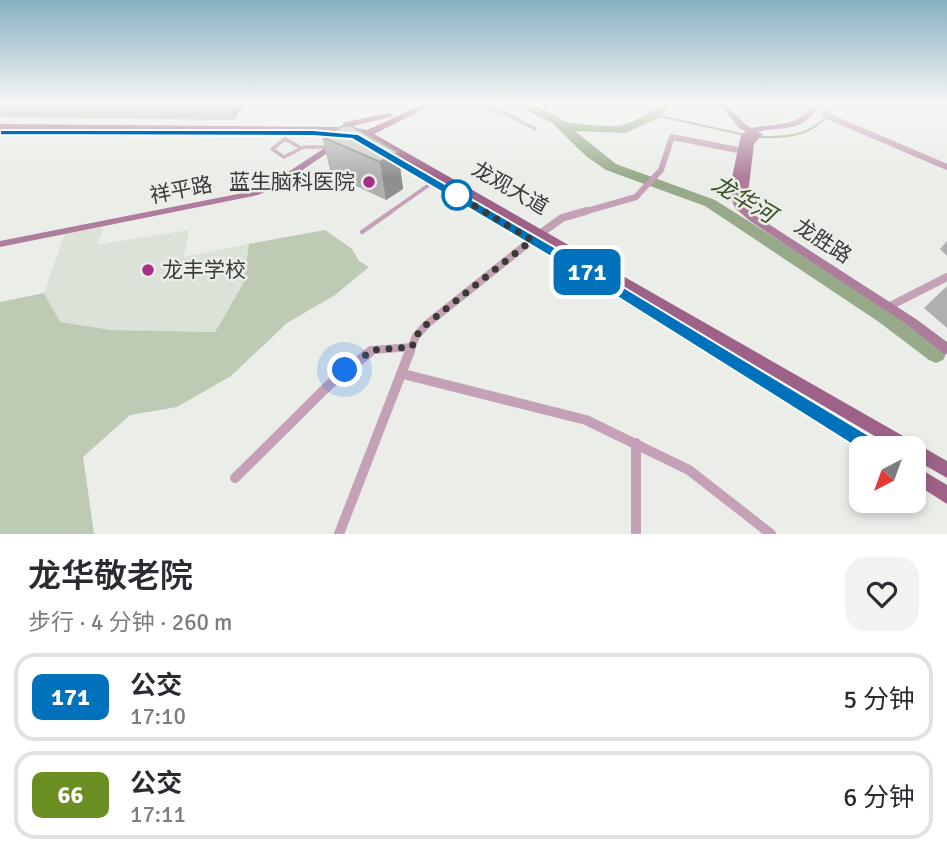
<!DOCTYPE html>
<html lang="zh">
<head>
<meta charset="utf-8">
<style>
	:root { --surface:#fff; --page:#f2f2f3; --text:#2b2b33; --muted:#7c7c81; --line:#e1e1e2 }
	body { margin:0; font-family:Signika,"Noto Sans SC",sans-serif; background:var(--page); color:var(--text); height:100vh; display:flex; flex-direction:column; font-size:26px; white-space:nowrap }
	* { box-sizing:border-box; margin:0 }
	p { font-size:23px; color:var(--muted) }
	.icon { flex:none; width:38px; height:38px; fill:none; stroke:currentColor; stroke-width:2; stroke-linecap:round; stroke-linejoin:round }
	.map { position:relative; height:534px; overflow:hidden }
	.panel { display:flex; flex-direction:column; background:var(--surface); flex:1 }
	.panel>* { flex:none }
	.badge { padding:0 14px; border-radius:10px; font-size:24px; line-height:46px }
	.needle { width:46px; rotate:221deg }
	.fabs { position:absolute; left:849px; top:436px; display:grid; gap:14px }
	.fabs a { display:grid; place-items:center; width:77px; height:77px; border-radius:14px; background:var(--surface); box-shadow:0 4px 10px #0003; font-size:35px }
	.you { position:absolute; width:35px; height:35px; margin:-18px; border:5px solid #fff; border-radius:50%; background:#1a73e8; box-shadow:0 0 0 10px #1a73e833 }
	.map>.badge { position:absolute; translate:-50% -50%; box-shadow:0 0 0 4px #fff }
	.round { display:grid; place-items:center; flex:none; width:74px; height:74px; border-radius:21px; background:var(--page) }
	.overview { display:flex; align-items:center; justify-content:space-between; height:119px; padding:0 28px }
	h1 { font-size:33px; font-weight:600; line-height:52px }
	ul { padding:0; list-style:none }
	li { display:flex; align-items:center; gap:21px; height:88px; margin:0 14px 10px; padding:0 14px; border:4px solid var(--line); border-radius:21px }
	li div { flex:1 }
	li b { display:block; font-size:26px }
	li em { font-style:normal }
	li .badge { min-width:77px; font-weight:700; text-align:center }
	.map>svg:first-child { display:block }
	.built { fill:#dbe2d7 }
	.green { fill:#bdcab4 }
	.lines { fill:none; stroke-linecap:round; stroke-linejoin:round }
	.stream { stroke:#97aa8a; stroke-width:2 }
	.river { fill:#97aa8a; fill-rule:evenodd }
	.lane-far1 { stroke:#c4a1b7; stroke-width:3.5 }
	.lane { stroke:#c4a1b7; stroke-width:4.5 }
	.street-far2 { stroke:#c4a1b7; stroke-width:6 }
	.street-far1 { stroke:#c4a1b7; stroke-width:8 }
	.street { stroke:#c4a1b7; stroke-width:10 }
	.secondary { fill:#ae7d9c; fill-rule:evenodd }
	.primary { fill:#9e6289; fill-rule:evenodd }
	.wall { fill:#aeb0ad }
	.shaded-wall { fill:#8d908d }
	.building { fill:#cacdc9; stroke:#8d908d; stroke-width:2 }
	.line { fill:#0072bc; stroke:#fff; stroke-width:2 }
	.walk { stroke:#3a3b39; stroke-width:7; stroke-dasharray:0 12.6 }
	.poi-dot { fill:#a62e86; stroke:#eaede8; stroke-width:2.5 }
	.stop-dot { fill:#fff; stroke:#0072bc; stroke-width:3.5 }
	.labels { text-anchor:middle; stroke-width:5; stroke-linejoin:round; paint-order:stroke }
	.poi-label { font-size:21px; fill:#3a3b39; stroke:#eaede8; text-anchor:end }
	.street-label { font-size:21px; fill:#3a3b39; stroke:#eaede8 }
	.water-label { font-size:23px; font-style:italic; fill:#365121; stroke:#eaede8 }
</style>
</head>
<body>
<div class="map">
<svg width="947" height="534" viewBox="0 0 947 534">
	<rect width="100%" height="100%" fill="#eaede8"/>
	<g class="built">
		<polygon points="727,104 808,104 803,114 796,117 783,122 758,125 743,121"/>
		<polygon points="104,227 97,245 189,230 184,257 249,244 243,284 215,332 111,330 59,322 44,293 65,233"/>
	</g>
	<polygon class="green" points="325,230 352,249 359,261 369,267 335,295 287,323 231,376 177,407 130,415 83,457 94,534 0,534 0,302 44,293 60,322 111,330 215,332 243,284 249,244"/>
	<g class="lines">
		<g class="stream">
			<polyline points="655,115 745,135"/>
			<path d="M758 137C789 138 820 135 834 104"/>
		</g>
		<path class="river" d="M513 104C532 103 548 111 564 121 570 124 610 127 619 126 639 122 654 104 674 104L659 118 625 133 575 131 616 164 715 200 893 312 943 348 946 354 943 360 936 363 929 360 879 322 705 206 606 170 587 157 552 123Z"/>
		<g class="lane-far1">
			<polyline points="477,104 511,116 535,129"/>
			<polyline points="301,148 285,139 272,149 284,157 304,147 329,147"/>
			<polyline points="389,213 433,182"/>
		</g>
		<polyline class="lane" points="362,232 392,211"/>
		<g class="street-far2">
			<polyline points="825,115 947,167"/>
			<polyline points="580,213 636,197 661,170 672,137 748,152"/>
		</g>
		<g class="street-far1">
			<polyline points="541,233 562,218 586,211"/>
			<polyline points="888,307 947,277"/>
			<polyline points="368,353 373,350 412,347"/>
			<polyline points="409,353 416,336 427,324 532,240"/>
		</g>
		<g class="street">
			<polyline points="403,374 586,420 689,470 771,534"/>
			<polyline points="636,443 636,534"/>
			<polyline points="235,478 331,383 371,351"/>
			<polyline points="339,534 410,351"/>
		</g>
		<g class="secondary">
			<path d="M719 104H726L746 125 752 128C778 122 796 129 813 104H819C804 134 784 125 757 132L763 134 754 144 748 193 749 202 757 211 753 214 916 319 947 342V354L943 353 908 325 750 221 735 208 729 192 741 135 746 131 740 129Z"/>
			<polygon points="332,143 335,143 339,145 279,186 258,195 0,247 0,241 253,191 273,182"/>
		</g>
		<g class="primary">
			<polygon points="424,104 434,104 374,134 947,461 947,478 914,459 914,448 895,448 742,358 879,442 881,448 861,448 861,450 715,356 380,153 382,151 388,151 582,264 366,137 362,137 360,134 327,131 0,130 0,124 343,127 343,123 346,122 390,113 394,116 349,127 367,130"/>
			<polygon points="914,465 947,485 947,504 914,483"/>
		</g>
	</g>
	<g class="wall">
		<polygon points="0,104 244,104 234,120 0,117"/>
		<polygon points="322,137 398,152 403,189 386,200 331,174"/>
		<polygon points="947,241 947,256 940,249"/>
		<polygon points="947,286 947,328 924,308"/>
	</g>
	<g class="shaded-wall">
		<polygon points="230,104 244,104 234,120 229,106"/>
		<polygon points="398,152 403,189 386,200 380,162"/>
	</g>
	<g class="building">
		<polygon points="0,104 230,104 229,106"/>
		<polygon points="343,126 351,126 398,152 380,162 322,137"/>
	</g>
	<linearGradient id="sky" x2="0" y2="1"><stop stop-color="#87b0c2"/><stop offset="0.58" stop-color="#f6f7f5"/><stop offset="1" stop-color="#f6f7f5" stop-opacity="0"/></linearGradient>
	<rect width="947" height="178" fill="url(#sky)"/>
	<polygon class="line" points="0,130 313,130 358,134 610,279 880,442 882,448 880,454 873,457 867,454 600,286 352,139 313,136 0,135"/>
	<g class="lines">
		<polyline class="walk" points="345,370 373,350 412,347 416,336 427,324 532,240 453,193 457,195"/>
	</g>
	<g class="poi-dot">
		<circle cx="369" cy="182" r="7"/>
		<circle cx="148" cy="270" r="7"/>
	</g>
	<circle class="stop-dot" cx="457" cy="195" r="14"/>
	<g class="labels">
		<g class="poi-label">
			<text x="355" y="189">蓝生脑科医院</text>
			<text x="162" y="277" text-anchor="start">龙丰学校</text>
		</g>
		<g class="street-label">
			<text transform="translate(510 188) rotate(30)" y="7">龙观大道</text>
			<text transform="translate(181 190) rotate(-11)" y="7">祥平路</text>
			<text transform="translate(823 241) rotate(33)" y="7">龙胜路</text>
		</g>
		<g class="water-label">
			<text transform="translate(744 199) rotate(31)" y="8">龙华河</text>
		</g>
	</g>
</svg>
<div class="fabs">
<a><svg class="needle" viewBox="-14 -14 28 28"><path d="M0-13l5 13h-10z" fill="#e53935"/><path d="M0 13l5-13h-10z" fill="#7c7c81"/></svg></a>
</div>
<div class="you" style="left:345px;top:370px"></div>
<b class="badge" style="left:587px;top:272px;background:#0072bc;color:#fff">171</b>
</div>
<section class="panel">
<div class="overview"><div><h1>龙华敬老院</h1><p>步行 · 4 分钟 · 260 m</p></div><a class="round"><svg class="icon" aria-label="heart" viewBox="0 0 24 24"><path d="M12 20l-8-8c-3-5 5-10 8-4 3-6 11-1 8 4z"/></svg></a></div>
<ul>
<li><span class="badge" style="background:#0072bc;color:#fff">171</span><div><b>公交</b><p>17:10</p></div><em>5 分钟</em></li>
<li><span class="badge" style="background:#6b8e23;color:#fff">66</span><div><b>公交</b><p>17:11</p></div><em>6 分钟</em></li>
</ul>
</section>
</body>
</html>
